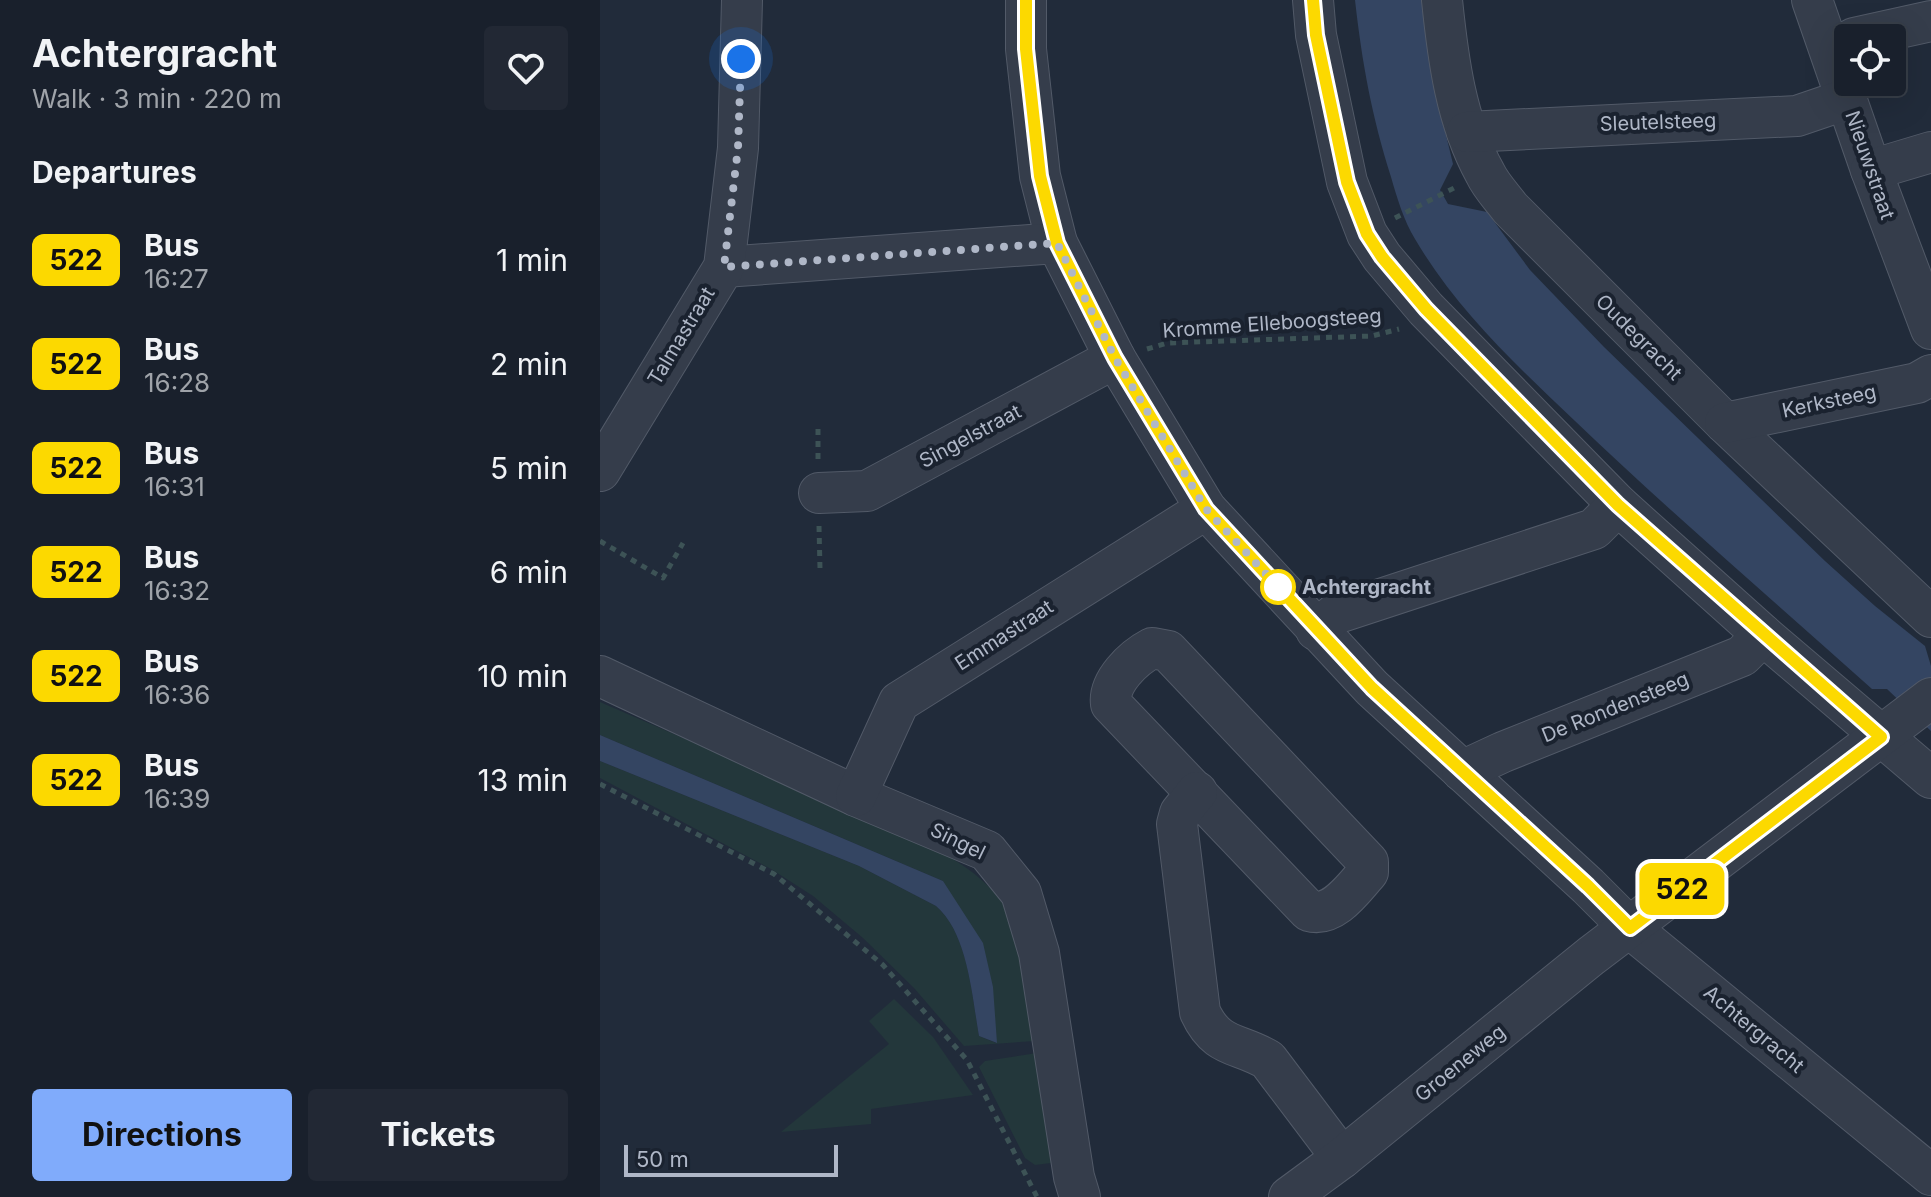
<!DOCTYPE html>
<html lang="en">
<head>
<meta charset="utf-8">
<style>
	:root { --surface:#19202c; --page:#222834; --text:#f1f3f6; --muted:#9fa3a9; --line:#373e48; --accent:#80abfb }
	body { margin:0; font-family:Inter,sans-serif; background:var(--page); color:var(--text); height:100vh; display:flex; flex-direction:column; font-size:30px; white-space:nowrap }
	* { box-sizing:border-box; margin:0 }
	p { font-size:26px; color:var(--muted) }
	.icon { flex:none; width:44px; height:44px; fill:none; stroke:currentColor; stroke-width:2; stroke-linecap:round; stroke-linejoin:round }
	.map { position:relative; flex:1; overflow:hidden }
	.panel { display:flex; flex-direction:column; background:var(--surface); width:600px }
	.panel>* { flex:none }
	.badge { padding:0 16px; border-radius:12px; font-size:28px; line-height:52px }
	.buttons { position:absolute; left:1234px; top:24px; display:grid; gap:16px }
	.buttons a { display:grid; place-items:center; width:72px; height:72px; border-radius:8px; background:var(--surface); box-shadow:0 8px 32px #0002,0 0 0 2px var(--line); font-size:40px }
	.scale { position:absolute; left:24px; bottom:20px; width:214px; box-sizing:border-box; padding-left:8px; border:4px solid #afb7c7; border-top:0; font-size:22px; line-height:28px; white-space:nowrap; color:#afb7c7; -webkit-text-stroke:6px #1a222f; paint-order:stroke }
	.you { position:absolute; width:40px; height:40px; margin:-20px; border:6px solid #fff; border-radius:50%; background:#1a73e8; box-shadow:0 0 0 12px #1a73e833 }
	.map>.badge { position:absolute; translate:-50% -50%; box-shadow:0 0 0 4px #fff }
	h2 { padding:0 32px; font-size:30px; line-height:72px }
	.round { display:grid; place-items:center; flex:none; width:84px; height:84px; border-radius:8px; background:var(--page) }
	.head { display:flex; align-items:center; justify-content:space-between; height:136px; padding:0 32px }
	h1 { font-size:38px; font-weight:700; line-height:60px }
	.action { display:flex; gap:16px; margin-top:auto; padding:16px 32px }
	.action a { flex:1; height:92px; border-radius:8px; background:var(--accent); color:#111; font-size:32px; font-weight:700; line-height:92px; text-align:center }
	.action a+a { background:var(--page); color:var(--text) }
	ul { padding:0; list-style:none }
	li { display:flex; align-items:center; gap:24px; height:104px; padding:0 32px }
	li div { flex:1 }
	li b { display:block; font-size:30px }
	li em { font-style:normal }
	li .badge { min-width:88px; font-weight:700; text-align:center }
	main { display:flex; flex:1; min-height:0 }
	.map>svg:first-child { display:block }
	.green { fill:#23373b }
	.water { fill:#344562 }
	.lines { fill:none; stroke-linecap:round; stroke-linejoin:round }
	.minor-casing { stroke:#525a68; stroke-width:42 }
	.path { stroke:#3d5356; stroke-width:5; stroke-dasharray:6 6; stroke-linecap:butt }
	.minor { stroke:#353d4b; stroke-width:40 }
	.line-casing { stroke:#fff; stroke-width:18 }
	.line { stroke:#fcd900; stroke-width:12 }
	.walk { stroke:#afb7c7; stroke-width:8; stroke-dasharray:0 14.4 }
	.stop-dot { fill:#fff; stroke:#fcd900; stroke-width:4 }
	.labels { text-anchor:middle; stroke-width:8; stroke-linejoin:round; paint-order:stroke }
	.street-label { font-size:20px; fill:#afb7c7; stroke:#1a222f }
	.stop-label { font-size:20px; font-weight:bold; fill:#afb7c7; stroke:#1a222f; text-anchor:start }
</style>
</head>
<body>
<main>
<section class="panel">
<div class="head"><div><h1>Achtergracht</h1><p>Walk · 3 min · 220 m</p></div><a class="round"><svg class="icon" aria-label="heart" viewBox="0 0 24 24"><path d="M12 20l-8-8c-3-5 5-10 8-4 3-6 11-1 8 4z"/></svg></a></div>
<h2>Departures</h2>
<ul>
<li><span class="badge" style="background:#fcd900;color:#111">522</span><div><b>Bus</b><p>16:27</p></div><em>1 min</em></li>
<li><span class="badge" style="background:#fcd900;color:#111">522</span><div><b>Bus</b><p>16:28</p></div><em>2 min</em></li>
<li><span class="badge" style="background:#fcd900;color:#111">522</span><div><b>Bus</b><p>16:31</p></div><em>5 min</em></li>
<li><span class="badge" style="background:#fcd900;color:#111">522</span><div><b>Bus</b><p>16:32</p></div><em>6 min</em></li>
<li><span class="badge" style="background:#fcd900;color:#111">522</span><div><b>Bus</b><p>16:36</p></div><em>10 min</em></li>
<li><span class="badge" style="background:#fcd900;color:#111">522</span><div><b>Bus</b><p>16:39</p></div><em>13 min</em></li>
</ul>
<div class="action"><a>Directions</a><a>Tickets</a></div>
</section>
<div class="map">
<svg width="1331" height="1197" viewBox="0 0 1331 1197">
	<rect width="100%" height="100%" fill="#212b3a"/>
	<g class="green">
		<path d="M0 702 332 846C351 858 371 869 387 885 428 922 428 990 435 1041L364 1046 314 988 263 938 213 896 171 869 0 778V761L259 866 336 906C368 933 372 996 379 1036L396 1043 343 881 0 735Z"/>
		<polygon points="294,999 333,1037 373,1095 271,1109 271,1124 181,1132 289,1044 269,1021"/>
		<polygon points="437,1053 451,1163 435,1165 425,1158 379,1067 385,1061"/>
	</g>
	<g class="water">
		<path d="M755 0H823L834 85 853 164 840 190 848 204 887 212 930 270 1004 347 1225 561 1275 606 1325 646 1331 666V731L1287 689H1272C1173 600 1071 513 975 421 917 366 856 309 815 239 804 221 797 198 791 177 772 117 762 63 755 0Z"/>
		<path d="M0 735 343 881 383 943 393 987 397 1043 379 1036C372 997 368 933 336 906L259 866 0 761Z"/>
	</g>
	<g class="lines">
		<defs>
			<g id="minor">
				<polyline points="426,0 426,49 440,176 457,243 515,358 606,509 772,688 988,886 1030,928 1331,1175"/>
				<polyline points="713,0 716,35 747,182 767,234 782,257 826,309 1018,505 1163,635 1331,778"/>
				<path d="M842 0C848 59 856 121 885 173 891 186 902 197 910 208L1125 423 1331 617"/>
				<polyline points="1212,0 1271,170 1331,329"/>
				<polyline points="1254,38 1331,21"/>
				<polyline points="867,132 1197,116 1247,99"/>
				<polyline points="1271,170 1331,152"/>
				<polyline points="124,267 457,243"/>
				<polyline points="1125,423 1317,383 1331,375"/>
				<polyline points="0,471 124,267 138,148 142,0"/>
				<polyline points="219,493 267,491 515,358"/>
				<polyline points="716,630 735,614 994,529 1018,505"/>
				<path d="M552 648 568 651 768 862V872C753 889 733 918 709 911L511 704C508 682 533 658 552 648Z"/>
				<polyline points="0,676 256,796 387,851 421,893 439,953 474,1177 480,1197"/>
				<polyline points="862,771 903,752 1142,656 1163,635"/>
				<path d="M597 792 580 813 577 824 600 1012C617 1049 638 1042 668 1060L742 1158"/>
				<polyline points="256,796 299,702 606,509"/>
				<polyline points="689,1197 742,1158 991,956 1331,698"/>
			</g>
		</defs>
		<use href="#minor" class="minor-casing"/>
		<g class="path">
			<polyline points="795,218 858,186"/>
			<polyline points="547,349 567,343 772,336 799,329"/>
			<polyline points="218,429 218,460"/>
			<polyline points="219,526 220,569"/>
			<polyline points="0,541 63,578 83,543"/>
			<polyline points="0,784 174,874 283,965 367,1060 437,1197"/>
		</g>
		<use href="#minor" class="minor"/>
	</g>
	<g class="lines">
		<defs>
			<polyline id="line" points="426,0 426,49 440,176 457,243 515,358 606,509 772,688 988,886 1030,928 1281,737 1018,505 826,309 782,257 767,234 747,182 716,35 713,0"/>
		</defs>
		<use href="#line" class="line-casing"/>
		<use href="#line" class="line"/>
		<polyline class="walk" points="141,59 138,148 124,267 457,243 515,358 606,509 678,587"/>
	</g>
	<circle class="stop-dot" cx="678" cy="587" r="16"/>
	<g class="labels">
		<g class="street-label">
			<text transform="translate(1058 122) rotate(-2)" y="7">Sleutelsteeg</text>
			<text transform="translate(1270 165) rotate(71)" y="7">Nieuwstraat</text>
			<text transform="translate(672 323) rotate(-4)" y="7">Kromme Elleboogsteeg</text>
			<text transform="translate(81 336) rotate(-59)" y="7">Talmastraat</text>
			<text transform="translate(1039 337) rotate(45)" y="7">Oudegracht</text>
			<text transform="translate(1229 401) rotate(-12)" y="7">Kerksteeg</text>
			<text transform="translate(370 436) rotate(-28)" y="7">Singelstraat</text>
			<text transform="translate(404 635) rotate(-33)" y="7">Emmastraat</text>
			<text transform="translate(1015 707) rotate(-22)" y="7">De Rondensteeg</text>
			<text transform="translate(358 841) rotate(26)" y="7">Singel</text>
			<text transform="translate(1154 1029) rotate(40)" y="7">Achtergracht</text>
			<text transform="translate(860 1063) rotate(-39)" y="7">Groeneweg</text>
		</g>
		<g class="stop-label">
			<text x="702" y="594">Achtergracht</text>
		</g>
	</g>
</svg>
<div class="buttons">
<a><svg class="icon" aria-label="locate" viewBox="0 0 24 24"><circle cx="12" cy="12" r="6"/><path d="M12 2v4M12 18v4M2 12h4M18 12h4"/></svg></a>
</div>
<div class="scale">50 m</div>
<div class="you" style="left:141px;top:59px"></div>
<b class="badge" style="left:1082px;top:889px;background:#fcd900;color:#111">522</b>
</div>
</main>
</body>
</html>
